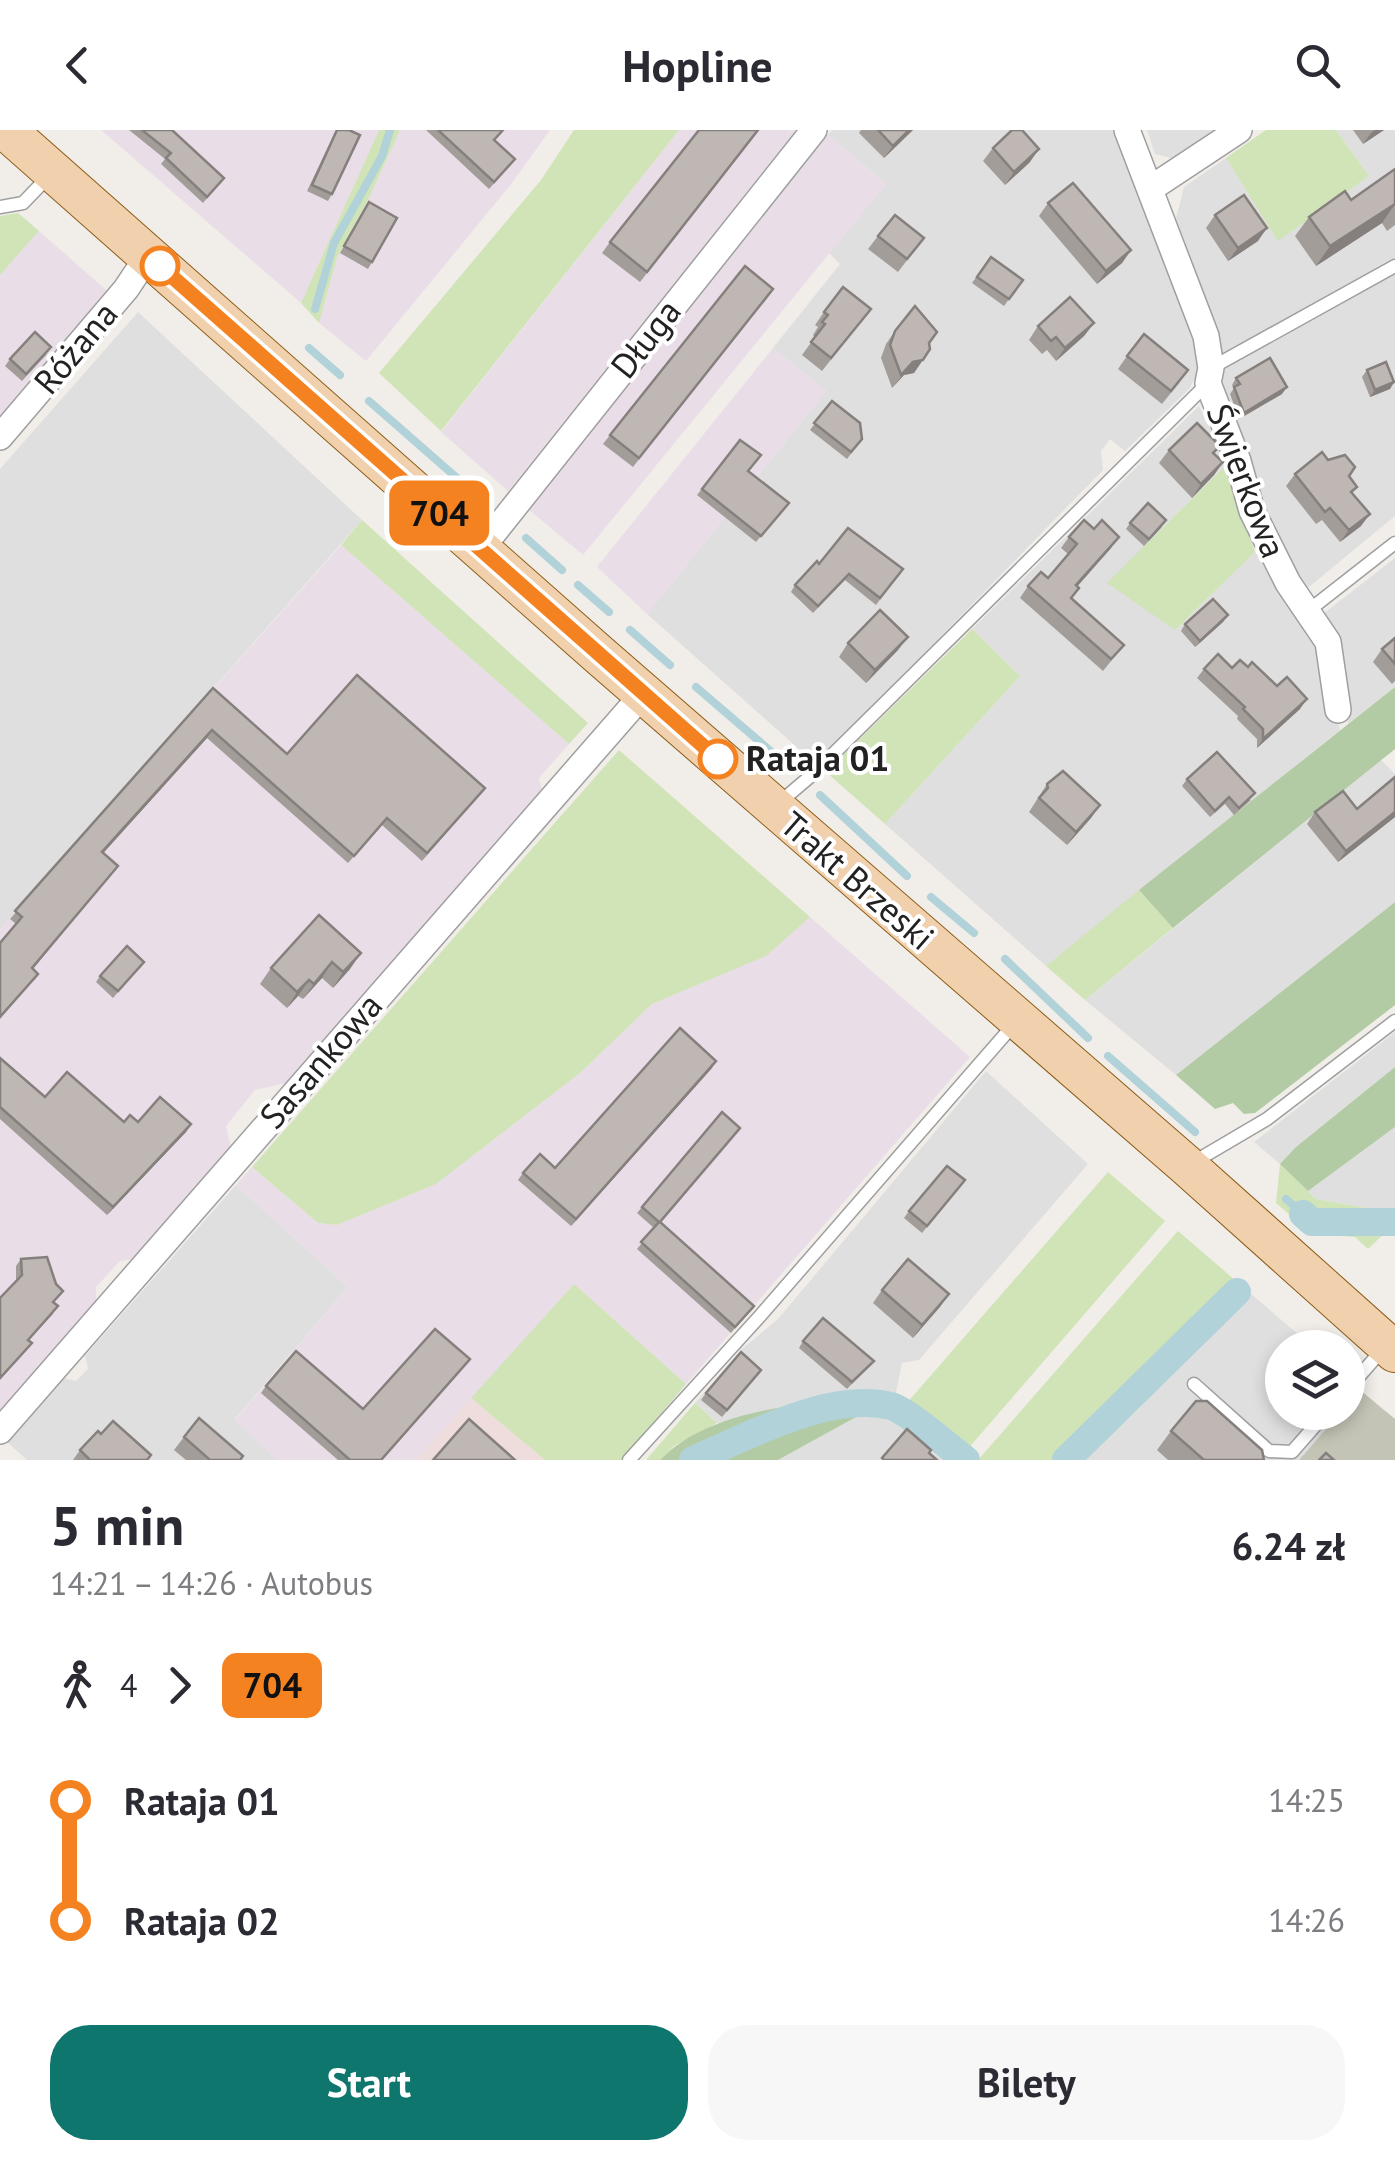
<!DOCTYPE html>
<html lang="pl">
<head>
<meta charset="utf-8">
<style>
	:root { --surface:#fff; --page:#f7f7f7; --text:#2b2b33; --muted:#7c7c81; --accent:#0f766e }
	body { margin:0; font-family:"PT Sans",sans-serif; background:var(--page); color:var(--text); height:100vh; display:flex; flex-direction:column; font-size:38px; white-space:nowrap }
	* { box-sizing:border-box; margin:0 }
	p { font-size:32px; color:var(--muted) }
	.icon { flex:none; width:55px; height:55px; fill:none; stroke:currentColor; stroke-width:2; stroke-linecap:round; stroke-linejoin:round }
	.map { position:relative; height:1330px; overflow:hidden }
	.drawer { display:flex; flex-direction:column; background:var(--surface); flex:1 }
	.drawer>* { flex:none }
	.badge { padding:0 20px; border-radius:15px; font-size:35px; line-height:65px }
	.buttons { position:absolute; left:1265px; top:1200px; display:grid; gap:20px }
	.buttons a { display:grid; place-items:center; width:100px; height:100px; border-radius:50%; background:var(--surface); box-shadow:0 5px 15px #0003; font-size:50px }
	.map>.badge { position:absolute; translate:-50% -50%; box-shadow:0 0 0 5px #fff }
	.legs { display:flex; align-items:center; gap:15px; height:110px; padding:0 50px; font-size:32px }
	.legs p { margin-inline-start:auto }
	.head { display:flex; align-items:center; justify-content:space-between; height:170px; padding:0 50px }
	h1 { font-size:55px; font-weight:800; line-height:75px }
	.action { display:flex; gap:20px; margin-top:auto; padding:20px 50px }
	.action a { flex:1; height:115px; border-radius:40px; background:var(--accent); color:#fff; font-size:40px; font-weight:800; line-height:115px; text-align:center }
	.action a+a { background:var(--page); color:var(--text) }
	ul { padding:0 50px; list-style:none }
	li { display:flex; align-items:center; gap:35px; height:120px; font-size:38px }
	li i { display:grid; place-items:center; width:15px; height:100%; margin:0 12px; background:currentColor }
	li i::after { content:''; width:25px; height:25px; margin:-12px; border:8px solid; border-radius:50%; background:var(--surface) }
	li p { margin-inline-start:auto }
	li:first-child i { background:linear-gradient(#0000 50%,currentColor 0) }
	li:last-child i { background:linear-gradient(currentColor 50%,#0000 0) }
	header { display:flex; justify-content:space-between; align-items:center; height:130px; padding:0 50px; background:var(--surface); font-size:45px; font-weight:800 }
	.map>svg:first-child { display:block }
	.residential { fill:#e0dfdf }
	.commercial { fill:#efdcdc }
	.industrial { fill:#e9dde7 }
	.construction { fill:#c4c4b6 }
	.grass { fill:#d0e4b7 }
	.forest { fill:#b2cba4 }
	.lines { fill:none; stroke-linecap:round; stroke-linejoin:round }
	.stream { stroke:#b0d2d8; stroke-width:8 }
	.canal { stroke:#b0d2d8; stroke-width:28 }
	.service-casing { stroke:#9f9f9f; stroke-width:15 }
	.minor-casing { stroke:#9f9f9f; stroke-width:28 }
	.primary-casing { stroke:#8c5c14; stroke-width:42 }
	.service { stroke:#fff; stroke-width:12 }
	.minor { stroke:#fff; stroke-width:25 }
	.primary { stroke:#f1d0ae; stroke-width:40 }
	.wall { fill:#a39d9a }
	.shaded-wall { fill:#85807d }
	.building { fill:#beb7b3; stroke:#85807d; stroke-width:2.5 }
	.line-1-casing { stroke:#fff; stroke-width:22 }
	.line-1 { stroke:#f58220; stroke-width:15 }
	.stop-1-dot { fill:#fff; stroke:#f58220; stroke-width:5 }
	.labels { text-anchor:middle; stroke-width:8; stroke-linejoin:round; paint-order:stroke }
	.street-label { font-size:35px; fill:#222; stroke:#fff }
	.stop-label { font-size:35px; font-weight:bold; fill:#222; stroke:#fff; text-anchor:start }
</style>
</head>
<body>
<header><svg class="icon" aria-label="back" viewBox="0 0 24 24"><path d="M15 5l-7 7 7 7"/></svg>Hopline<svg class="icon" aria-label="search" viewBox="0 0 24 24"><circle cx="10" cy="10" r="6"/><path d="M15 15l6 6"/></svg></header>
<div class="map">
<svg width="1395" height="1330" viewBox="0 0 1395 1330">
	<rect width="100%" height="100%" fill="#f1eeea"/>
	<g class="residential">
		<polygon points="832,0 1112,0 1195,202 1200,237 1190,258 1125,321 1110,309 1101,321 1103,340 833,617 809,628 647,484 826,261 773,218 840,134 829,123 886,54 828,5"/>
		<polygon points="1147,0 1215,0 1174,29 1155,24"/>
		<polygon points="1336,0 1395,0 1395,386 1309,457 1299,454 1231,297 1217,253 1221,211 1176,88 1184,57 1226,28 1278,110 1369,46"/>
		<polygon points="138,182 362,390 0,800 0,339"/>
		<polygon points="1199,276 1227,334 1144,416 1175,500 1255,422 1309,489 1322,525 1340,600 1046,836 885,694 1020,546 972,499"/>
		<polygon points="1395,428 1395,557 1348,594 1340,522 1323,484"/>
		<polygon points="1381,630 1395,644 1395,772 1176,945 1085,870"/>
		<polygon points="1395,902 1395,937 1296,1017 1280,1034 1254,1012"/>
		<polygon points="986,941 1088,1034 919,1230 902,1233 895,1267 803,1273 717,1293 695,1273 742,1219 778,1189"/>
		<polygon points="1395,997 1395,1083 1316,1069 1308,1061"/>
		<polygon points="236,1055 348,1157 235,1289 277,1330 27,1330 7,1312 64,1248 76,1251 88,1239 85,1226"/>
		<polygon points="1250,1163 1313,1217 1282,1218 1282,1282 1340,1283 1299,1330 1083,1330"/>
		<polygon points="867,1281 895,1285 952,1330 778,1330"/>
	</g>
	<polygon class="commercial" points="471,1268 545,1330 416,1330"/>
	<g class="industrial">
		<polygon points="101,0 379,0 301,173"/>
		<polygon points="400,0 550,0 512,53 366,231 319,193 337,127 369,68"/>
		<polygon points="679,0 797,0 508,361 441,302"/>
		<polygon points="828,5 886,54 583,425 528,379"/>
		<polygon points="39,101 114,167 0,294 0,145"/>
		<polygon points="773,218 826,261 647,484 597,437"/>
		<polygon points="341,415 569,614 539,648 543,664 443,775 291,952 255,960 226,996 232,1021 136,1129 120,1131 96,1157 96,1176 0,1282 0,800"/>
		<polygon points="810,787 970,927 686,1254 574,1154 416,1330 277,1330 235,1290 348,1157 236,1055 252,1037 318,1093 337,1095 436,1054 580,943 652,874 765,826"/>
	</g>
	<polygon class="construction" points="1360,1260 1395,1289 1395,1330 1299,1330 1340,1283 1348,1282 1348,1274"/>
	<g class="grass">
		<polygon points="379,0 400,0 369,68 337,127 319,193 301,173"/>
		<polygon points="574,0 679,0 441,301 379,243 541,50"/>
		<polygon points="1266,0 1336,0 1369,46 1278,111 1226,28"/>
		<polygon points="18,83 39,101 0,145 0,86"/>
		<polygon points="1227,334 1255,422 1175,500 1107,453"/>
		<polygon points="362,390 588,593 569,614 341,415"/>
		<polygon points="972,499 1020,546 885,694 826,642"/>
		<polygon points="619,620 810,787 766,826 652,874 580,943 436,1054 337,1095 318,1093 252,1037"/>
		<polygon points="1139,760 1173,798 1085,870 1046,836"/>
		<polygon points="1280,1034 1316,1069 1395,1083 1395,1093 1368,1119 1355,1107 1312,1104 1276,1073"/>
		<polygon points="1108,1042 1165,1091 966,1321 976,1330 952,1330 895,1285 867,1281 869,1268 895,1267 906,1274"/>
		<polygon points="1178,1101 1250,1163 1083,1330 978,1330"/>
		<polygon points="574,1154 686,1254 622,1330 545,1330 471,1268"/>
		<polygon points="695,1273 717,1293 674,1316 660,1330 646,1330"/>
	</g>
	<g class="forest">
		<polygon points="1395,557 1395,619 1173,798 1139,760"/>
		<polygon points="1395,772 1395,875 1255,983 1244,984 1233,973 1215,979 1176,945"/>
		<polygon points="1395,937 1395,997 1308,1061 1280,1034 1296,1017"/>
		<path d="M869 1268 867 1281 778 1330H660C709 1279 803 1273 869 1268Z"/>
	</g>
	<g class="lines">
		<g class="stream">
			<polyline points="315,179 334,113 382,26 390,0"/>
			<polyline points="309,218 340,245"/>
			<polyline points="369,271 489,376"/>
			<polyline points="526,408 562,440"/>
			<polyline points="578,455 609,482"/>
			<polyline points="630,500 670,535"/>
			<polyline points="696,557 788,636"/>
			<polyline points="820,665 907,746"/>
			<polyline points="931,767 974,803"/>
			<polyline points="1005,829 1088,908"/>
			<polyline points="1108,926 1195,1002"/>
			<polyline points="1286,1069 1303,1084"/>
		</g>
		<g class="canal">
			<polyline points="1303,1084 1312,1092 1394,1092"/>
			<path d="M693 1330C749 1306 829 1261 891 1276 908 1281 950 1318 966 1330"/>
			<polyline points="1066,1330 1237,1162"/>
		</g>
		<defs>
			<g id="service">
				<polyline points="0,77 23,73 48,47"/>
				<polyline points="1211,238 1395,136"/>
				<polyline points="1308,481 1395,413"/>
				<polyline points="779,673 813,644 1208,253"/>
				<polyline points="1194,1032 1267,989 1395,891"/>
				<polyline points="1194,1254 1269,1321 1292,1322 1327,1282"/>
				<polyline points="1348,1259 1382,1220"/>
				<polyline points="629,1330 760,1186 1016,892"/>
			</g>
			<g id="minor">
				<polyline points="1127,0 1206,206 1211,238 1208,253 1238,331 1252,381 1288,453 1328,512 1338,580"/>
				<polyline points="1150,59 1239,0"/>
				<polyline points="0,307 126,159 148,126"/>
				<polyline points="480,420 814,0"/>
				<polyline points="0,1301 644,563"/>
			</g>
			<polyline id="primary" points="6,0 597,523 1187,1036 1395,1222"/>
		</defs>
		<use href="#service" class="service-casing"/>
		<use href="#minor" class="minor-casing"/>
		<use href="#primary" class="primary-casing"/>
		<use href="#service" class="service"/>
		<use href="#minor" class="minor"/>
		<use href="#primary" class="primary"/>
	</g>
	<g class="wall">
		<polygon points="129,0 172,0 224,48 203,73 161,34 165,29"/>
		<polygon points="336,0 349,0 332,64 328,71 307,61"/>
		<polygon points="426,0 504,0 495,10 510,36 489,59"/>
		<polygon points="759,0 640,152 602,123 610,112"/>
		<polygon points="861,0 913,0 884,28 859,3"/>
		<polygon points="1353,0 1384,0 1363,14"/>
		<polygon points="993,18 1030,32 1005,55 983,31"/>
		<polygon points="1395,39 1395,95 1387,101 1382,93 1316,136 1295,106 1309,87 1351,70"/>
		<polygon points="369,72 372,132 368,139 340,123"/>
		<polygon points="1048,73 1131,120 1122,133 1097,154 1039,86"/>
		<polygon points="1215,85 1258,111 1228,131 1206,98"/>
		<polygon points="878,106 924,108 898,142 868,119"/>
		<polygon points="991,127 1023,150 1004,176 972,153"/>
		<polygon points="773,159 633,337 603,314 610,305"/>
		<polygon points="871,179 822,241 802,225 815,207 813,205 818,197 815,195 824,182"/>
		<polygon points="1094,193 1084,206 1056,231 1047,220 1042,224 1029,210 1038,196"/>
		<polygon points="895,201 929,214 914,243 904,245 892,258 881,228 886,214"/>
		<polygon points="47,224 22,251 5,236 10,229"/>
		<polygon points="1127,226 1179,253 1162,274 1118,239"/>
		<polygon points="1367,240 1394,252 1390,259 1370,267 1362,247"/>
		<polygon points="1236,248 1282,264 1239,289 1230,264 1234,258 1232,255"/>
		<polygon points="832,271 862,309 847,329 810,300"/>
		<polygon points="740,310 749,341 789,373 756,412 697,365"/>
		<polygon points="1169,320 1215,324 1223,332 1214,345 1192,368 1159,333"/>
		<polygon points="1328,330 1349,346 1361,396 1340,412 1322,390 1316,394 1286,356 1295,344"/>
		<polygon points="1130,393 1162,397 1144,416 1126,399"/>
		<polygon points="1069,407 1111,418 1077,456 1072,469 1124,515 1103,541 1020,468 1028,456 1048,448 1068,424 1061,418"/>
		<polygon points="819,434 903,439 876,475 845,450 813,483 791,462 795,455"/>
		<polygon points="1228,485 1223,492 1195,517 1181,501 1185,494"/>
		<polygon points="1395,508 1395,551 1392,554 1373,532 1382,519"/>
		<polygon points="848,513 898,520 866,553 839,527"/>
		<polygon points="1232,538 1300,579 1257,618 1257,609 1237,589 1238,586 1197,548 1204,539"/>
		<polygon points="213,558 287,624 479,666 422,731 382,695 348,733 207,608 103,723 118,736 33,839 38,844 33,851 16,794 10,789"/>
		<polygon points="1187,649 1251,670 1234,685 1225,674 1210,687 1182,656"/>
		<polygon points="1047,654 1100,675 1091,688 1067,715 1029,682"/>
		<polygon points="1357,679 1395,687 1338,732 1307,694 1315,682"/>
		<polygon points="319,785 350,839 333,858 322,848 303,869 298,866 287,878 260,854 271,838"/>
		<polygon points="144,832 113,868 96,852 100,846"/>
		<polygon points="0,928 45,967 124,992 191,994 186,1002 107,1085 0,989"/>
		<polygon points="712,938 571,1096 518,1050 523,1043 555,1038"/>
		<polygon points="960,1057 922,1103 904,1088 909,1081"/>
		<polygon points="642,1077 754,1176 731,1203 637,1119 654,1098 637,1083"/>
		<polygon points="21,1129 54,1172 53,1184 29,1210 32,1213 26,1221 0,1250 0,1168 16,1151 16,1136"/>
		<polygon points="882,1160 949,1164 913,1208 873,1173"/>
		<polygon points="803,1211 874,1231 847,1259 799,1218"/>
		<polygon points="465,1236 382,1330 338,1330 261,1263 266,1256 363,1279"/>
		<polygon points="761,1240 722,1287 701,1270 706,1263"/>
		<polygon points="1171,1301 1264,1330 1168,1330 1157,1320"/>
		<polygon points="101,1304 148,1330 73,1330 80,1320"/>
		<polygon points="184,1307 241,1330 186,1330 174,1320"/>
	</g>
	<g class="shaded-wall">
		<polygon points="909,0 913,0 884,28 893,16"/>
		<polygon points="1375,0 1384,0 1363,14 1371,3"/>
		<polygon points="1039,19 1030,32 1005,55 1014,42"/>
		<polygon points="1395,74 1382,93 1316,136 1330,116"/>
		<polygon points="1267,98 1258,111 1228,131 1238,118"/>
		<polygon points="1131,120 1122,133 1097,154 1106,141"/>
		<polygon points="1094,193 1084,206 1056,231 1065,218"/>
		<polygon points="923,230 914,243 904,245 892,258 913,232"/>
		<polygon points="1394,252 1390,259 1370,267 1375,260"/>
		<polygon points="1287,257 1282,264 1239,289 1244,283"/>
		<polygon points="1223,332 1214,345 1192,368 1201,354"/>
		<polygon points="1370,384 1361,396 1340,412 1349,400"/>
		<polygon points="1119,407 1111,418 1068,467 1076,455"/>
		<polygon points="1228,485 1223,492 1195,517 1200,511"/>
		<polygon points="908,507 898,520 866,553 875,540"/>
		<polygon points="1307,569 1300,579 1257,618 1263,609"/>
		<polygon points="212,600 207,608 97,730 102,722"/>
		<polygon points="1100,675 1091,688 1067,715 1076,702"/>
		<polygon points="1395,682 1395,687 1338,732 1346,721"/>
		<polygon points="361,823 350,839 333,858 343,842"/>
		<polygon points="332,832 322,848 303,869 314,854"/>
		<polygon points="309,850 298,866 287,878 297,862"/>
		<polygon points="716,931 712,938 571,1096 576,1089"/>
		<polygon points="191,994 186,1002 107,1085 113,1077"/>
		<polygon points="949,1164 940,1177 913,1208 922,1195"/>
	</g>
	<g class="building">
		<polygon points="142,0 172,0 224,48 207,67 166,28 171,23"/>
		<polygon points="337,0 349,0 360,5 332,64 312,55"/>
		<polygon points="438,0 503,0 494,10 515,29 494,52"/>
		<polygon points="699,0 758,0 647,142 610,112"/>
		<polygon points="878,0 909,0 893,16"/>
		<polygon points="1012,0 1022,0 1039,19 1014,42 993,18"/>
		<polygon points="1395,39 1395,74 1330,116 1309,87 1345,61 1351,70"/>
		<polygon points="1073,53 1131,120 1106,141 1048,73"/>
		<polygon points="1244,65 1267,98 1238,118 1215,85"/>
		<polygon points="369,72 397,88 372,132 344,116"/>
		<polygon points="895,85 924,108 907,129 878,106"/>
		<polygon points="991,127 1023,150 1009,169 977,147"/>
		<polygon points="745,136 773,159 639,328 610,305"/>
		<polygon points="843,157 871,179 831,228 811,212 825,194 822,192 828,185 824,182"/>
		<polygon points="1070,167 1094,193 1065,218 1056,207 1051,211 1038,196"/>
		<polygon points="915,176 937,202 929,213 930,219 923,230 913,232 901,245 890,215 895,201"/>
		<polygon points="35,202 51,217 26,244 10,229"/>
		<polygon points="1144,204 1188,240 1171,261 1127,226"/>
		<polygon points="1270,228 1287,257 1244,283 1234,257 1240,254 1236,248"/>
		<polygon points="1386,232 1394,252 1375,260 1367,240"/>
		<polygon points="832,271 860,293 862,309 851,322 814,293"/>
		<polygon points="1197,293 1220,316 1213,323 1223,332 1201,354 1169,320"/>
		<polygon points="740,310 761,325 748,341 789,373 761,406 702,359"/>
		<polygon points="1322,322 1328,330 1345,325 1355,337 1349,346 1357,357 1351,362 1370,384 1349,400 1330,378 1325,382 1295,344"/>
		<polygon points="1148,373 1166,390 1149,409 1130,393"/>
		<polygon points="1084,390 1094,399 1102,390 1119,407 1076,455 1079,458 1071,468 1124,515 1111,529 1028,456 1041,442 1048,448 1077,414 1069,407"/>
		<polygon points="848,398 903,439 880,468 849,444 818,476 795,455 817,431 819,434"/>
		<polygon points="1213,469 1228,485 1200,511 1185,494"/>
		<polygon points="880,480 908,507 875,540 848,513"/>
		<polygon points="1395,508 1395,534 1382,519"/>
		<polygon points="1218,524 1232,538 1240,530 1248,537 1252,532 1277,556 1287,547 1307,569 1263,609 1263,599 1243,579 1245,577 1204,539"/>
		<polygon points="357,545 485,658 427,723 387,688 354,726 212,600 102,722 118,736 32,838 38,844 0,887 0,813 22,787 15,781 213,558 287,624"/>
		<polygon points="1217,622 1255,663 1239,678 1229,667 1215,681 1187,649"/>
		<polygon points="1063,641 1100,675 1076,702 1039,668 1048,658 1047,654"/>
		<polygon points="1395,647 1395,682 1346,721 1315,682 1343,661 1357,679"/>
		<polygon points="319,785 361,823 343,842 332,832 314,854 309,850 297,862 271,838"/>
		<polygon points="127,816 144,832 118,861 100,846"/>
		<polygon points="680,898 716,931 576,1089 523,1043 540,1024 555,1038"/>
		<polygon points="0,928 45,967 67,942 124,992 130,985 138,992 160,967 191,994 113,1077 0,977"/>
		<polygon points="722,982 740,998 660,1092 754,1176 735,1197 641,1112 659,1092 642,1077"/>
		<polygon points="947,1036 965,1050 927,1096 909,1081"/>
		<polygon points="47,1127 56,1154 63,1161 53,1172 58,1176 28,1210 32,1213 0,1248 0,1168 22,1145 21,1129"/>
		<polygon points="908,1129 949,1164 922,1195 882,1160"/>
		<polygon points="823,1188 874,1231 852,1252 803,1211"/>
		<polygon points="435,1199 470,1229 381,1330 350,1330 266,1256 296,1221 363,1279"/>
		<polygon points="741,1222 761,1240 727,1280 706,1263"/>
		<polygon points="1196,1271 1207,1271 1262,1320 1264,1330 1204,1330 1171,1301"/>
		<polygon points="199,1288 243,1326 240,1330 210,1330 184,1307"/>
		<polygon points="469,1289 515,1330 433,1330"/>
		<polygon points="113,1291 151,1325 147,1330 90,1330 80,1320 98,1301 101,1304"/>
		<polygon points="907,1299 931,1320 929,1323 937,1330 884,1330 882,1328"/>
		<polygon points="1326,1323 1334,1330 1319,1330"/>
	</g>
	<g class="lines">
		<defs>
			<polyline id="line-1" points="160,136 718,629"/>
		</defs>
		<use href="#line-1" class="line-1-casing"/>
		<use href="#line-1" class="line-1"/>
	</g>
	<g class="stop-1-dot">
		<circle cx="160" cy="136" r="18"/>
		<circle cx="718" cy="629" r="18"/>
	</g>
	<g class="labels">
		<g class="street-label">
			<text transform="translate(646 209) rotate(-52)" y="12">Długa</text>
			<text transform="translate(76 218) rotate(-50)" y="12">Różana</text>
			<text transform="translate(1246 351) rotate(69)" y="12">Świerkowa</text>
			<text transform="translate(857 751) rotate(41)" y="12">Trakt Brzeski</text>
			<text transform="translate(321 931) rotate(-49)" y="12">Sasankowa</text>
		</g>
		<g class="stop-label">
			<text x="746" y="641">Rataja 01</text>
		</g>
	</g>
</svg>
<div class="buttons">
<a><svg class="icon" aria-label="layers" viewBox="0 0 24 24"><path d="M12 4l9 5-9 5-9-5zM3 14l9 5 9-5"/></svg></a>
</div>
<b class="badge" style="left:439px;top:383px;background:#f58220;color:#111">704</b>
</div>
<section class="drawer">
<div class="head"><div><h1>5 min</h1><p>14:21 – 14:26 · Autobus</p></div><b>6.24 zł</b></div>
<div class="legs"><svg class="icon" aria-label="walk" viewBox="0 0 24 24"><circle cx="13" cy="4" r="2"/><path d="M13 8l-2 6 4 7M11 14l-3 7M7 12l3-4h3l4 4"/></svg>4<svg class="icon" aria-label="forward" viewBox="0 0 24 24"><path d="M9 5l7 7-7 7"/></svg><b class="badge" style="background:#f58220;color:#111">704</b></div>
<ul>
<li><i style="color:#f58220"></i><b>Rataja 01</b><p>14:25</p></li>
<li><i style="color:#f58220"></i><b>Rataja 02</b><p>14:26</p></li>
</ul>
<div class="action"><a>Start</a><a>Bilety</a></div>
</section>
</body>
</html>
